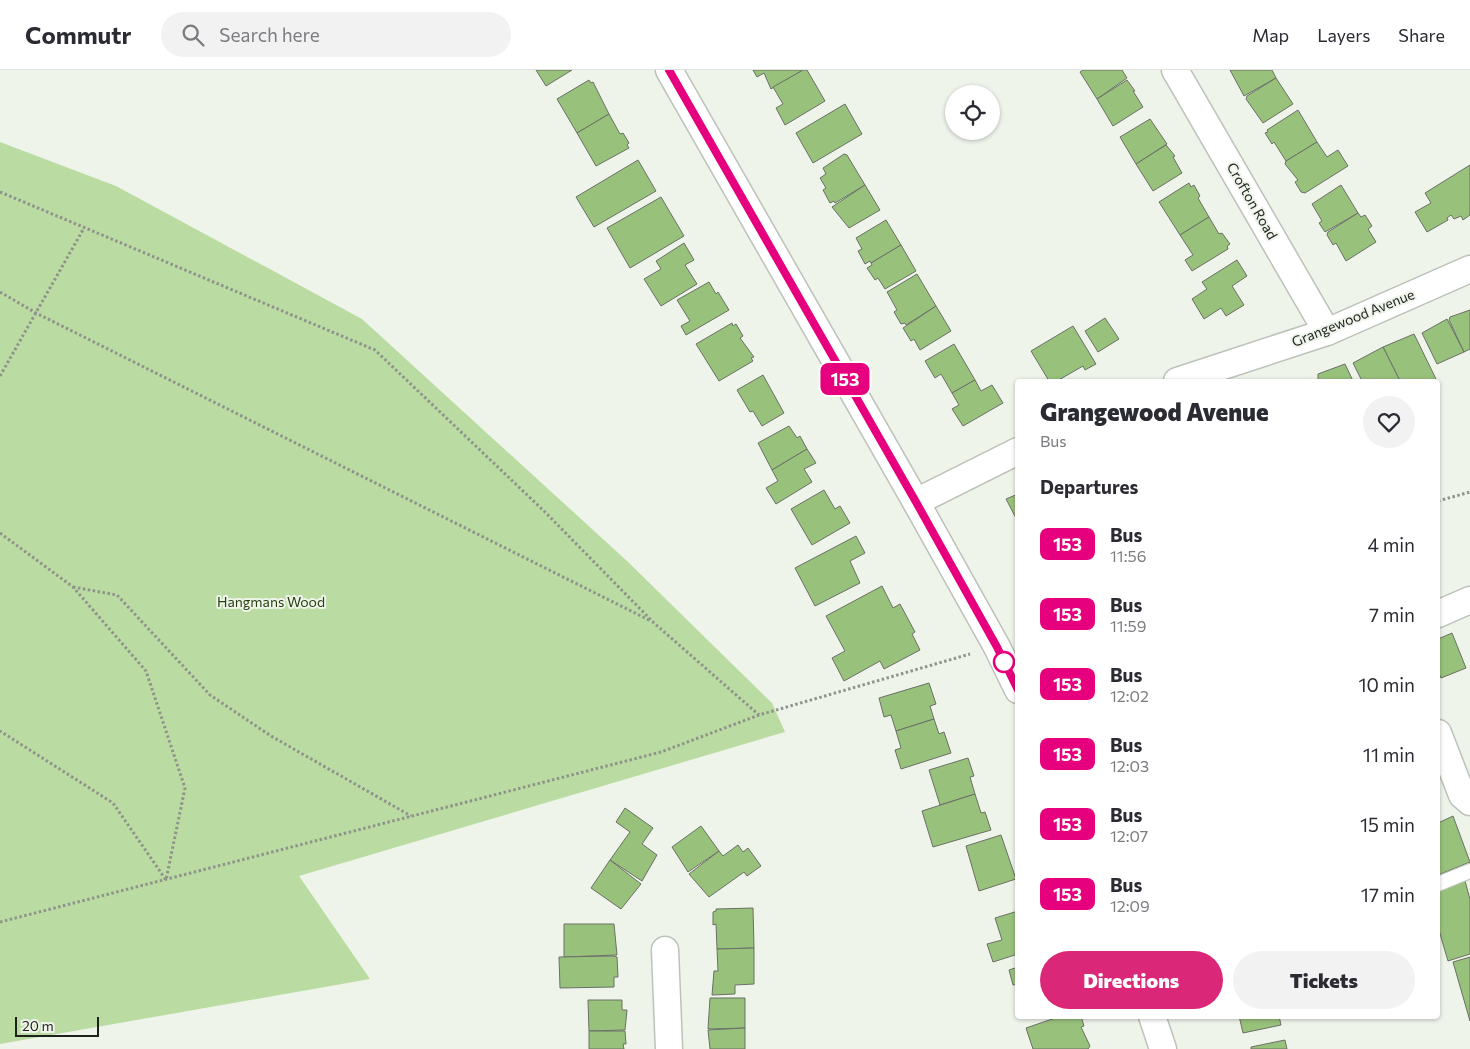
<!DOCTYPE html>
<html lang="en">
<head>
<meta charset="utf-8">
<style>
	:root { --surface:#fff; --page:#f2f2f3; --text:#2b2b33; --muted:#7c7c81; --line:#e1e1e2; --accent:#db2777 }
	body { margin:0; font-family:Commissioner,sans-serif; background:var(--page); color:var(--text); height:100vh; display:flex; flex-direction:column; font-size:19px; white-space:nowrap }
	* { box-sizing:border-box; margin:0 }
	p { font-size:16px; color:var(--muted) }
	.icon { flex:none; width:28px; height:28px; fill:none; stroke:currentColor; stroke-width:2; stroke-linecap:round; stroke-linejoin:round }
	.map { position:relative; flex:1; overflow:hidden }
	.sheet { position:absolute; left:1015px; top:309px; width:425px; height:640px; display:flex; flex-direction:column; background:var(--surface); border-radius:5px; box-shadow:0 1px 4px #0004 }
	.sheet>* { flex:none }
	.badge { padding:0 10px; border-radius:8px; font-size:18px; line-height:32px }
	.fabs { position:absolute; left:945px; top:15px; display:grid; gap:10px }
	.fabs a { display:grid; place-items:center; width:55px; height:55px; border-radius:50%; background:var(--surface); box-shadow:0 1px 4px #0004; font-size:25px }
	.scale { position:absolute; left:15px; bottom:12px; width:84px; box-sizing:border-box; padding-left:5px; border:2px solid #1e201c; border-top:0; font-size:14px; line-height:18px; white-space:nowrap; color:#1e201c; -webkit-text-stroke:4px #eef4ea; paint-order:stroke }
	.map>.badge { position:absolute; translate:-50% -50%; box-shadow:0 0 0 2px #fff }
	h2 { padding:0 25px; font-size:19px; line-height:45px }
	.round { display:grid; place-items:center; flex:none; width:52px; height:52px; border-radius:26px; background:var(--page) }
	.headline { display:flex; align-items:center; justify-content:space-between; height:85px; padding:0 25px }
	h1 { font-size:24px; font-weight:800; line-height:38px }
	.button { display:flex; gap:10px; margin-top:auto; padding:10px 25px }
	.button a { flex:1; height:58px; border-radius:30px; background:var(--accent); color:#fff; font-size:20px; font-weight:800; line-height:58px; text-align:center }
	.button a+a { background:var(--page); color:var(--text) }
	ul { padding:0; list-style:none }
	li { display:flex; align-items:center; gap:15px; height:70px; padding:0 25px }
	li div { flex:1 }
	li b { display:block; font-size:19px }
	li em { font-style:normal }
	li .badge { min-width:55px; font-weight:700; text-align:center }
	header { display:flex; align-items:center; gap:30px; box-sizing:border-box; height:70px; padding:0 25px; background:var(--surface); border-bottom:1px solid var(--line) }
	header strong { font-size:24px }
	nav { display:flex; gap:28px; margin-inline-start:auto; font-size:18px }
	.search { width:350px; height:45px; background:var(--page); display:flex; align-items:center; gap:12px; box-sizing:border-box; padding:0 18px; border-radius:28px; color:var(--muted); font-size:19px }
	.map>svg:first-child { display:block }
	.green { fill:#badca3 }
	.building { fill:#98c17b; stroke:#6b7067 }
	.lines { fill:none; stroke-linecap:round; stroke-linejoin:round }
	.service-casing { stroke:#bcc2b8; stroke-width:16 }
	.minor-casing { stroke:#bcc2b8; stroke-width:29 }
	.path { stroke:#8f938c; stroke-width:3; stroke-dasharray:2.5 2.5; stroke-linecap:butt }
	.service { stroke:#fff; stroke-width:14 }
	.minor { stroke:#fff; stroke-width:26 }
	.line-casing { stroke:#fff; stroke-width:11 }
	.line { stroke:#e6007e; stroke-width:8 }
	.stop-dot { fill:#fff; stroke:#e6007e; stroke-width:2.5 }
	.labels { text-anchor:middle; stroke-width:4; stroke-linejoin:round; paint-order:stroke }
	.street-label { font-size:14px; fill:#1e201c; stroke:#eef4ea }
	.park-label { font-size:14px; fill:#27410f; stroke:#eef4ea }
</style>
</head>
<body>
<header>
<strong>Commutr</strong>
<div class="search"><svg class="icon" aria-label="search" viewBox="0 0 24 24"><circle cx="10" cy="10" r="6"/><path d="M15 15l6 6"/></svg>Search here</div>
<nav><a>Map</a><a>Layers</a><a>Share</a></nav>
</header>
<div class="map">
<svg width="1470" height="979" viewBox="0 0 1470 979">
	<rect width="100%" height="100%" fill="#eef4ea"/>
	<polygon class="green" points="0,72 116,116 362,249 627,491 772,633 785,662 299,806 370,909 0,974"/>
	<g class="building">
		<polygon points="536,0 572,0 546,16"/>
		<polygon points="753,0 803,0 771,19 764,3 757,7"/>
		<polygon points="803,0 807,0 825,31 785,55 776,38 783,34 773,17"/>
		<polygon points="1083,0 1122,0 1127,8 1097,29 1080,2"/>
		<polygon points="1230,0 1272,0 1276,8 1244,26"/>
		<polygon points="1276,8 1293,34 1263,53 1246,29 1247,26"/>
		<polygon points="589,10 591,13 593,12 609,44 577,63 557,29"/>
		<polygon points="1127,10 1135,21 1133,21 1143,37 1113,56 1097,29"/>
		<polygon points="845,34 862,64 813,93 796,63"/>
		<polygon points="1298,40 1317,72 1286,91 1274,72 1272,74 1265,63 1268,62 1267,60"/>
		<polygon points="609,44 620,64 623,63 629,73 627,75 629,78 596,96 577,63"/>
		<polygon points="1150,49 1167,74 1136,94 1120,67"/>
		<polygon points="1317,72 1327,87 1338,80 1348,96 1305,123 1301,122 1295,112 1298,110 1285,94 1286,91"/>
		<polygon points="1166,75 1175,86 1173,87 1182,103 1153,121 1136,94"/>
		<polygon points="844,84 847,85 865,115 835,133 834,131 830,133 823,120 826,118 820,108 826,104 823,98"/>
		<polygon points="638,90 656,121 594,157 576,127"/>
		<polygon points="1470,95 1470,145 1463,150 1461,146 1454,149 1451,145 1447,148 1448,150 1427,162 1415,142 1431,133 1425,123"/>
		<polygon points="1189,113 1191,117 1194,115 1200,126 1198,128 1209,147 1180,165 1159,132"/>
		<polygon points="865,115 880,140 849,158 832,137"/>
		<polygon points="1341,115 1358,143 1325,162 1319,153 1322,151 1312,134"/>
		<polygon points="661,127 684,166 630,198 607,158"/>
		<polygon points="1358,143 1361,147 1365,145 1372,156 1368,159 1376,172 1346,191 1336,173 1333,175 1327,165 1328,162"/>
		<polygon points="1209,147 1219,164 1222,163 1230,174 1227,176 1228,179 1192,201 1185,190 1193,185 1180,165"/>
		<polygon points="886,150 901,175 871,193 870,191 865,194 858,181 862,179 856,168"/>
		<polygon points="684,173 694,190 685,195 697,214 661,236 644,209 661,199 656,191"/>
		<polygon points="901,175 916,201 885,219 878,208 875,210 867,198 872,195 871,193"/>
		<polygon points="1237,190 1247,206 1232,216 1244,235 1226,246 1221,238 1204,249 1192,229 1207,219 1202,212"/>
		<polygon points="917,204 936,236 906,255 905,253 901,254 894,242 897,240 887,222"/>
		<polygon points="709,212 716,224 718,222 729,240 686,265 681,256 690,251 677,230"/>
		<polygon points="936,236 951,261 920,280 914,269 911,271 903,258"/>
		<polygon points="1470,240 1470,279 1464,282 1449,250 1450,247"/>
		<polygon points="1105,248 1119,269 1098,282 1085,261"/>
		<polygon points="1447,249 1464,282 1437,294 1422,263"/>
		<polygon points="732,253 733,256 736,254 743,266 740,268 754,287 751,288 753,291 719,311 696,274"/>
		<polygon points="1073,256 1096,294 1085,300 1083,296 1057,311 1049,311 1031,281"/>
		<polygon points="1414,264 1436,309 1432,311 1400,311 1383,277"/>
		<polygon points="954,274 975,310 952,323 941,304 935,308 925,291"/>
		<polygon points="1383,277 1400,311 1362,311 1353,293"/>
		<polygon points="1345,294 1353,311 1318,311 1318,304"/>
		<polygon points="763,305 784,343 762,356 753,341 750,342 737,320"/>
		<polygon points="975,310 981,321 992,315 1003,333 963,356 952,339 959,335 952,323"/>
		<polygon points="789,356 797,368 800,366 807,379 772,400 758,373"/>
		<polygon points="807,379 816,393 804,399 812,412 776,434 766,418 778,411 772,400"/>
		<polygon points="824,420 835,439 840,436 850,453 812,475 791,439"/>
		<polygon points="1018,424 1018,452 1006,429"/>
		<polygon points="856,466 865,483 850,491 860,513 815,536 795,498"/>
		<polygon points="882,516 893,538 900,534 915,562 912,564 920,580 884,599 880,591 844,611 832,588 845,581 826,546"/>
		<polygon points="1452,563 1466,598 1441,608 1438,601 1438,569"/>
		<polygon points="929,613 936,634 930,636 934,649 896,661 891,645 884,647 879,628"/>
		<polygon points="934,649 939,664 944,662 951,683 901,699 895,680 901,678 896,661"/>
		<polygon points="968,688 974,706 970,707 975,724 940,735 929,700"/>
		<polygon points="975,724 981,743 985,742 991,760 933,777 922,741"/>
		<polygon points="625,738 653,758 642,774 657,785 642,811 610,790 630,762 616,752"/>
		<polygon points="1453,746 1470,792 1438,805 1438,753"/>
		<polygon points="701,756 719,781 688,802 672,777"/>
		<polygon points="1001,765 1016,809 979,821 966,776"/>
		<polygon points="738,775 743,782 748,778 761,796 747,806 744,802 709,827 689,804 719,781 723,786"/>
		<polygon points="610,790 641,814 621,839 591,818"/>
		<polygon points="1465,811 1470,829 1470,884 1448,891 1438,857 1438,819"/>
		<polygon points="753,838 754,878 717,879 716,854 713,855 713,842 716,841 716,839"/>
		<polygon points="1018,841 1018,884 993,892 987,874 1002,870 995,848"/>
		<polygon points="564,854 614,854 617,885 564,887"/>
		<polygon points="754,878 754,914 735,915 735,924 712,925 714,901 718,901 717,879"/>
		<polygon points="614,886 617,887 618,907 614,907 614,917 560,918 559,887"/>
		<polygon points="1470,887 1470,951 1453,892"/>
		<polygon points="1018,897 1018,914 1013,915 1009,900"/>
		<polygon points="710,928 745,928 745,958 708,959"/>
		<polygon points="588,930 622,930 622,940 627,940 625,960 589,961"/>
		<polygon points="1061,946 1081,946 1084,956 1081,957 1090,976 1088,979 1033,979 1026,958"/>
		<polygon points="1239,946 1279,946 1281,955 1243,963"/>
		<polygon points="745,958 745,979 710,979 708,960"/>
		<polygon points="589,961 625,961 626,974 623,974 624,979 589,979"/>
		<polygon points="1285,970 1287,979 1251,979 1251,977"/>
	</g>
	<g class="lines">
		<defs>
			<polyline id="service" points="1438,814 1470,801"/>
			<g id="minor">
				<polyline points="669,0 916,432 997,577 1018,620"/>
				<polyline points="1175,0 1327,262"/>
				<polyline points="1177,311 1327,262 1470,199"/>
				<polyline points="916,432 1018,381"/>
				<polyline points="1438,544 1470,530"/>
				<polyline points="1438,663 1462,725 1470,732"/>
				<polyline points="665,880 669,979"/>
				<polyline points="1152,946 1163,979"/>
			</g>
		</defs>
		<use href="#service" class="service-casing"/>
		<use href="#minor" class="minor-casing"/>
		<g class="path">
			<polyline points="0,122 375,280 544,441 654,553 759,645"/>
			<polyline points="0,222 36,243 651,551"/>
			<polyline points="0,306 84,158"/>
			<polyline points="1438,431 1470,422"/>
			<polyline points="0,463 73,517 146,601 185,718 166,810 113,733 0,661"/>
			<polyline points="73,517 117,525 210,625 271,666 411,746"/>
			<polyline points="0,852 661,682 759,645 970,584"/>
		</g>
		<use href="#service" class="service"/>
		<use href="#minor" class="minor"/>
	</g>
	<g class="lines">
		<defs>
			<polyline id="line" points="669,0 916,432 997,577 1018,620"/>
		</defs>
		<use href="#line" class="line-casing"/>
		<use href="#line" class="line"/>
	</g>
	<circle class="stop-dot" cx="1004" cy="592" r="10"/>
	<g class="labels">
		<g class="street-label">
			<text transform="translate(1252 131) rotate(60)" y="5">Crofton Road</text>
			<text transform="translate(1353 248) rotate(-22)" y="5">Grangewood Avenue</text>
		</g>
		<g class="park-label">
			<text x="271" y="537">Hangmans Wood</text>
		</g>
	</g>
</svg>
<div class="fabs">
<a><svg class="icon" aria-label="locate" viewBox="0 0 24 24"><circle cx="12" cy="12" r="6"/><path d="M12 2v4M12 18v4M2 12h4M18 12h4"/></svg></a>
</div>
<div class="scale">20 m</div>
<b class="badge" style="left:845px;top:309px;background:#e6007e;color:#fff">153</b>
<section class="sheet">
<div class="headline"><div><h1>Grangewood Avenue</h1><p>Bus</p></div><a class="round"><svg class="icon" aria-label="heart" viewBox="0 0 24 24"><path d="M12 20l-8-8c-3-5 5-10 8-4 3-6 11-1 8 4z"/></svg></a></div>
<h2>Departures</h2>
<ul>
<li><span class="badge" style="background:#e6007e;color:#fff">153</span><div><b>Bus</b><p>11:56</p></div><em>4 min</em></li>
<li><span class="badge" style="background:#e6007e;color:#fff">153</span><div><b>Bus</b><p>11:59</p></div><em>7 min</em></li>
<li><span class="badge" style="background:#e6007e;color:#fff">153</span><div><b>Bus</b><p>12:02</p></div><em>10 min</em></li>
<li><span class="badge" style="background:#e6007e;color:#fff">153</span><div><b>Bus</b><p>12:03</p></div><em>11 min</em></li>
<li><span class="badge" style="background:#e6007e;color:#fff">153</span><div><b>Bus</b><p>12:07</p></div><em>15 min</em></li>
<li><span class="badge" style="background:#e6007e;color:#fff">153</span><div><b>Bus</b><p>12:09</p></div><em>17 min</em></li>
</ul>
<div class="button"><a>Directions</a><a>Tickets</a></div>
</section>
</div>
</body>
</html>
